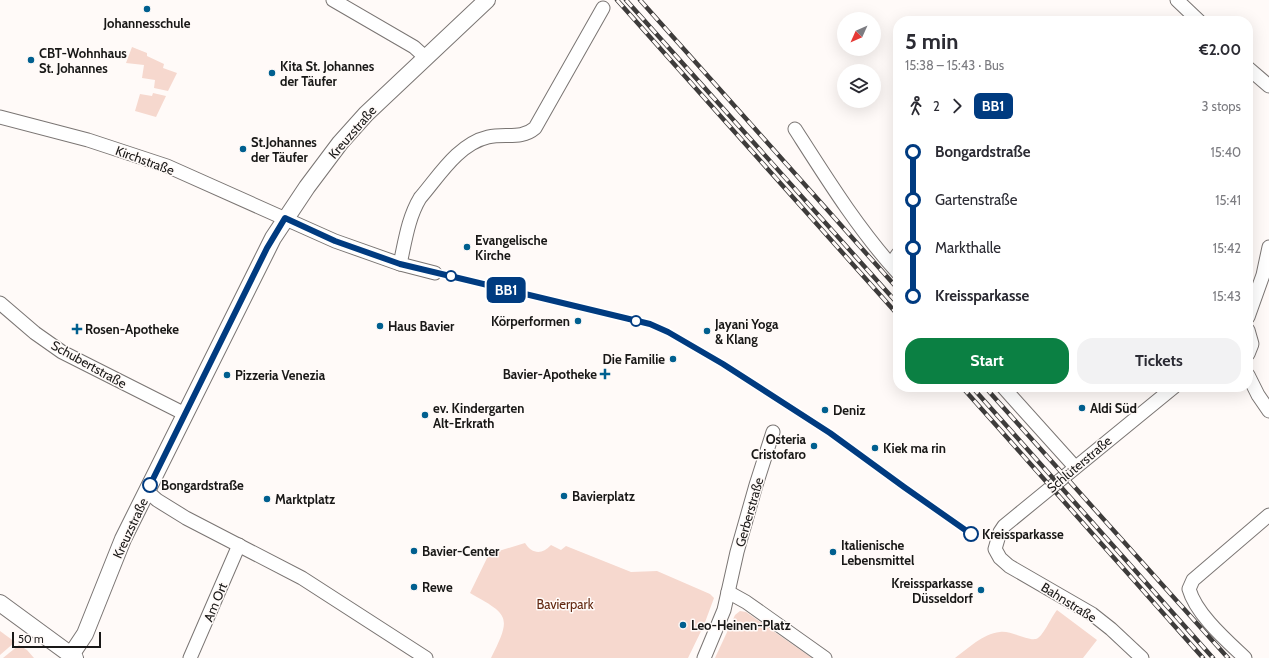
<!DOCTYPE html>
<html lang="en">
<head>
<meta charset="utf-8">
<style>
	:root { --surface:#fff; --page:#f2f2f3; --text:#2b2b33; --muted:#7c7c81; --accent:#0b8043 }
	body { margin:0; font-family:Cabin,sans-serif; background:var(--page); color:var(--text); height:100vh; display:flex; flex-direction:column; font-size:15px; white-space:nowrap }
	* { box-sizing:border-box; margin:0 }
	p { font-size:13px; color:var(--muted) }
	.icon { flex:none; width:22px; height:22px; fill:none; stroke:currentColor; stroke-width:2; stroke-linecap:round; stroke-linejoin:round }
	.map { position:relative; flex:1; overflow:hidden }
	.details { position:absolute; left:893px; top:16px; width:360px; height:376px; display:flex; flex-direction:column; background:var(--surface); border-radius:16px; box-shadow:0 4px 16px #0002 }
	.details>* { flex:none }
	.badge { padding:0 8px; border-radius:6px; font-size:14px; line-height:26px }
	.needle { width:26px; rotate:225deg }
	.buttons { position:absolute; left:837px; top:12px; display:grid; gap:8px }
	.buttons a { display:grid; place-items:center; width:44px; height:44px; border-radius:50%; background:var(--surface); box-shadow:0 4px 16px #0002; font-size:20px }
	.scale { position:absolute; left:12px; bottom:10px; width:89px; box-sizing:border-box; padding-left:4px; border:2px solid #191817; border-top:0; font-size:11px; line-height:14px; white-space:nowrap; color:#191817; -webkit-text-stroke:3px #fffaf8; paint-order:stroke }
	.map>.badge { position:absolute; translate:-50% -50%; box-shadow:0 0 0 2px #fff }
	.legs { display:flex; align-items:center; gap:6px; height:44px; padding:0 12px; font-size:13px }
	.legs p { margin-inline-start:auto }
	.headline { display:flex; align-items:center; justify-content:space-between; height:68px; padding:0 12px }
	h1 { font-size:22px; font-weight:700; line-height:30px }
	.primary-button { display:flex; gap:8px; margin-top:auto; padding:8px 12px }
	.primary-button a { flex:1; height:46px; border-radius:16px; background:var(--accent); color:#fff; font-size:16px; font-weight:700; line-height:46px; text-align:center }
	.primary-button a+a { background:var(--page); color:var(--text) }
	ul { padding:0 12px; list-style:none }
	li { display:flex; align-items:center; gap:14px; height:48px; font-size:15px }
	li i { display:grid; place-items:center; width:6px; height:100%; margin:0 5px; background:currentColor }
	li i::after { content:''; width:10px; height:10px; margin:-5px; border:3px solid; border-radius:50%; background:var(--surface) }
	li p { margin-inline-start:auto }
	li:first-child i { background:linear-gradient(#0000 50%,currentColor 0) }
	li:last-child i { background:linear-gradient(currentColor 50%,#0000 0) }
	.map>svg:first-child { display:block }
	.green { fill:#f6d8ce }
	.lines { fill:none; stroke-linecap:round; stroke-linejoin:round }
	.minor-casing { stroke:#7a7573; stroke-width:15 }
	.major-casing { stroke:#7a7573; stroke-width:18 }
	.minor { stroke:#fff; stroke-width:13 }
	.major { stroke:#fff; stroke-width:16 }
	.rail-casing { stroke:#3e3c3b; stroke-width:4.5 }
	.rail { stroke:#fffaf8; stroke-width:3; stroke-dasharray:9; stroke-linecap:butt }
	.line-1-casing { stroke:#fff; stroke-width:9 }
	.line-1 { stroke:#003b80; stroke-width:6 }
	.poi-dot { fill:#005f8f; stroke:#fffaf8; stroke-width:1.5 }
	.stop-1-dot { fill:#fff; stroke:#003b80; stroke-width:2 }
	.labels { text-anchor:middle; stroke-width:3; stroke-linejoin:round; paint-order:stroke }
	.poi-label { font-size:13px; font-weight:bold; fill:#191817; stroke:#fffaf8; text-anchor:start }
	.street-label { font-size:13px; fill:#191817; stroke:#fffaf8 }
	.stop-label { font-size:13px; font-weight:bold; fill:#191817; stroke:#fffaf8; text-anchor:start }
	.park-label { font-size:13px; fill:#622810; stroke:#fffaf8 }
</style>
</head>
<body>
<div class="map">
<svg width="1269" height="658" viewBox="0 0 1269 658">
	<rect width="100%" height="100%" fill="#fffaf8"/>
	<g class="green">
		<polygon points="132,47 147,53 147,56 164,64 163,68 177,73 168,91 154,88 155,80 142,78 144,65 126,63"/>
		<polygon points="153,93 166,96 156,117 135,111 140,94 152,96"/>
		<path d="M525 543C532 554 542 555 551 545L561 550 566 546 631 572 657 571 710 594 714 598 704 625 688 658H491C512 616 509 615 470 593L489 554Z"/>
		<path d="M1057 610 1097 640 1083 658H955C969 648 982 634 1000 632 1011 630 1031 643 1038 638 1044 634 1052 616 1057 610Z"/>
		<polygon points="740,611 746,612 812,658 715,658 735,615"/>
		<polygon points="0,631 15,642 0,655"/>
		<polygon points="19,645 27,650 34,658 3,658"/>
	</g>
	<g class="lines">
		<defs>
			<g id="minor">
				<polyline points="333,0 414,47 425,57"/>
				<polyline points="1177,0 1199,21"/>
				<polyline points="1248,68 1269,86"/>
				<polyline points="0,117 88,140 167,166 335,241 400,264 435,273"/>
				<path d="M795 129C827 179 858 229 898 273"/>
				<path d="M400 264C405 242 408 218 420 198 439 176 458 144 488 137 505 133 521 140 535 128L603 8"/>
				<polyline points="891,264 898,254"/>
				<polyline points="0,303 35,333 62,352 185,414"/>
				<polyline points="1248,317 1263,275 1269,247"/>
				<polyline points="1248,330 1252,344 1248,354"/>
				<polyline points="1248,375 1258,395 1269,411"/>
				<polyline points="1003,387 1075,467"/>
				<polyline points="147,491 157,500 186,518 302,578 426,658"/>
				<polyline points="728,592 746,602 825,658"/>
				<polyline points="190,658 239,545"/>
				<polyline points="704,658 724,610 737,552 756,485 773,432"/>
				<polyline points="1142,658 1111,629 1092,614 1009,566 1000,558 995,549 1000,532 1004,526 1174,387"/>
				<path d="M1245 658C1226 640 1196 614 1189 589L1193 580 1269 515"/>
			</g>
			<g id="major">
				<polyline points="0,603 75,658"/>
				<polyline points="71,655 85,634 123,539 273,238 307,187 340,143 366,114 487,0"/>
			</g>
		</defs>
		<use href="#minor" class="minor-casing"/>
		<use href="#major" class="major-casing"/>
		<use href="#minor" class="minor"/>
		<use href="#major" class="major"/>
		<defs>
			<g id="rail">
				<polyline points="617,0 898,315"/>
				<polyline points="626,0 898,304"/>
				<polyline points="640,0 898,289"/>
				<polyline points="962,387 1203,658"/>
				<polyline points="972,387 1213,658"/>
				<polyline points="985,387 1228,658"/>
			</g>
		</defs>
		<use href="#rail" class="rail-casing"/>
		<use href="#rail" class="rail"/>
	</g>
	<g class="lines">
		<defs>
			<polyline id="line-1" points="150,485 267,248 285,218 335,241 400,264 650,324 668,332 723,364 830,433 904,487 971,534"/>
		</defs>
		<use href="#line-1" class="line-1-casing"/>
		<use href="#line-1" class="line-1"/>
	</g>
	<g class="poi-dot">
		<circle cx="147" cy="9" r="4"/>
		<circle cx="31" cy="60" r="4"/>
		<circle cx="272" cy="73" r="4"/>
		<circle cx="243" cy="149" r="4"/>
		<circle cx="467" cy="247" r="4"/>
		<circle cx="578" cy="321" r="4"/>
		<circle cx="380" cy="326" r="4"/>
		<path d="M75 323h4v4h4v4h-4v4h-4v-4h-4v-4h4z"/>
		<circle cx="707" cy="331" r="4"/>
		<circle cx="673" cy="359" r="4"/>
		<path d="M603 368h4v4h4v4h-4v4h-4v-4h-4v-4h4z"/>
		<circle cx="227" cy="375" r="4"/>
		<circle cx="1082" cy="408" r="4"/>
		<circle cx="825" cy="410" r="4"/>
		<circle cx="425" cy="415" r="4"/>
		<circle cx="814" cy="446" r="4"/>
		<circle cx="875" cy="448" r="4"/>
		<circle cx="564" cy="496" r="4"/>
		<circle cx="267" cy="499" r="4"/>
		<circle cx="414" cy="551" r="4"/>
		<circle cx="833" cy="552" r="4"/>
		<circle cx="414" cy="587" r="4"/>
		<circle cx="981" cy="590" r="4"/>
		<circle cx="683" cy="625" r="4"/>
	</g>
	<g class="stop-1-dot">
		<circle cx="451" cy="276" r="5"/>
		<circle cx="636" cy="321" r="5"/>
		<circle cx="150" cy="485" r="7"/>
		<circle cx="971" cy="534" r="7"/>
	</g>
	<g class="labels">
		<g class="poi-label">
			<text x="147" y="28" text-anchor="middle">Johannesschule</text>
			<text x="39" y="58">CBT-Wohnhaus<tspan x="39" dy="15">St. Johannes</tspan></text>
			<text x="280" y="71">Kita St. Johannes<tspan x="280" dy="15">der Täufer</tspan></text>
			<text x="251" y="147">St.Johannes<tspan x="251" dy="15">der Täufer</tspan></text>
			<text x="475" y="245">Evangelische<tspan x="475" dy="15">Kirche</tspan></text>
			<text x="570" y="326" text-anchor="end">Körperformen</text>
			<text x="715" y="329">Jayani Yoga<tspan x="715" dy="15">&amp; Klang</tspan></text>
			<text x="388" y="331">Haus Bavier</text>
			<text x="85" y="334">Rosen-Apotheke</text>
			<text x="665" y="364" text-anchor="end">Die Familie</text>
			<text x="597" y="379" text-anchor="end">Bavier-Apotheke</text>
			<text x="235" y="380">Pizzeria Venezia</text>
			<text x="433" y="413">ev. Kindergarten<tspan x="433" dy="15">Alt-Erkrath</tspan></text>
			<text x="1090" y="413">Aldi Süd</text>
			<text x="833" y="415">Deniz</text>
			<text x="806" y="444" text-anchor="end">Osteria<tspan x="806" dy="15">Cristofaro</tspan></text>
			<text x="883" y="453">Kiek ma rin</text>
			<text x="572" y="501">Bavierplatz</text>
			<text x="275" y="504">Marktplatz</text>
			<text x="841" y="550">Italienische<tspan x="841" dy="15">Lebensmittel</tspan></text>
			<text x="422" y="556">Bavier-Center</text>
			<text x="973" y="588" text-anchor="end">Kreissparkasse<tspan x="973" dy="15">Düsseldorf</tspan></text>
			<text x="422" y="592">Rewe</text>
			<text x="691" y="630">Leo-Heinen-Platz</text>
		</g>
		<g class="street-label">
			<text transform="translate(352 132) rotate(-49)" y="5">Kreuzstraße</text>
			<text transform="translate(145 160) rotate(20)" y="5">Kirchstraße</text>
			<text transform="translate(89 364) rotate(29)" y="5">Schubertstraße</text>
			<text transform="translate(1079 464) rotate(-40)" y="5">Schlüterstraße</text>
			<text transform="translate(749 512) rotate(-74)" y="5">Gerberstraße</text>
			<text transform="translate(130 528) rotate(-65)" y="5">Kreuzstraße</text>
			<text transform="translate(215 602) rotate(-67)" y="5">Am Ort</text>
			<text transform="translate(1069 602) rotate(32)" y="5">Bahnstraße</text>
		</g>
		<g class="stop-label">
			<text x="161" y="490">Bongardstraße</text>
			<text x="982" y="539">Kreissparkasse</text>
		</g>
		<g class="park-label">
			<text x="565" y="609">Bavierpark</text>
		</g>
	</g>
</svg>
<div class="buttons">
<a><svg class="needle" viewBox="-14 -14 28 28"><path d="M0-13l5 13h-10z" fill="#e53935"/><path d="M0 13l5-13h-10z" fill="#7c7c81"/></svg></a>
<a><svg class="icon" aria-label="layers" viewBox="0 0 24 24"><path d="M12 4l9 5-9 5-9-5zM3 14l9 5 9-5"/></svg></a>
</div>
<div class="scale">50 m</div>
<b class="badge" style="left:506px;top:290px;background:#003b80;color:#fff">BB1</b>
<section class="details">
<div class="headline"><div><h1>5 min</h1><p>15:38 – 15:43 · Bus</p></div><b>€2.00</b></div>
<div class="legs"><svg class="icon" aria-label="walk" viewBox="0 0 24 24"><circle cx="13" cy="4" r="2"/><path d="M13 8l-2 6 4 7M11 14l-3 7M7 12l3-4h3l4 4"/></svg>2<svg class="icon" aria-label="forward" viewBox="0 0 24 24"><path d="M9 5l7 7-7 7"/></svg><b class="badge" style="background:#003b80;color:#fff">BB1</b><p>3 stops</p></div>
<ul>
<li><i style="color:#003b80"></i><b>Bongardstraße</b><p>15:40</p></li>
<li><i style="color:#003b80"></i><span>Gartenstraße</span><p>15:41</p></li>
<li><i style="color:#003b80"></i><span>Markthalle</span><p>15:42</p></li>
<li><i style="color:#003b80"></i><b>Kreissparkasse</b><p>15:43</p></li>
</ul>
<div class="primary-button"><a>Start</a><a>Tickets</a></div>
</section>
</div>
</body>
</html>
